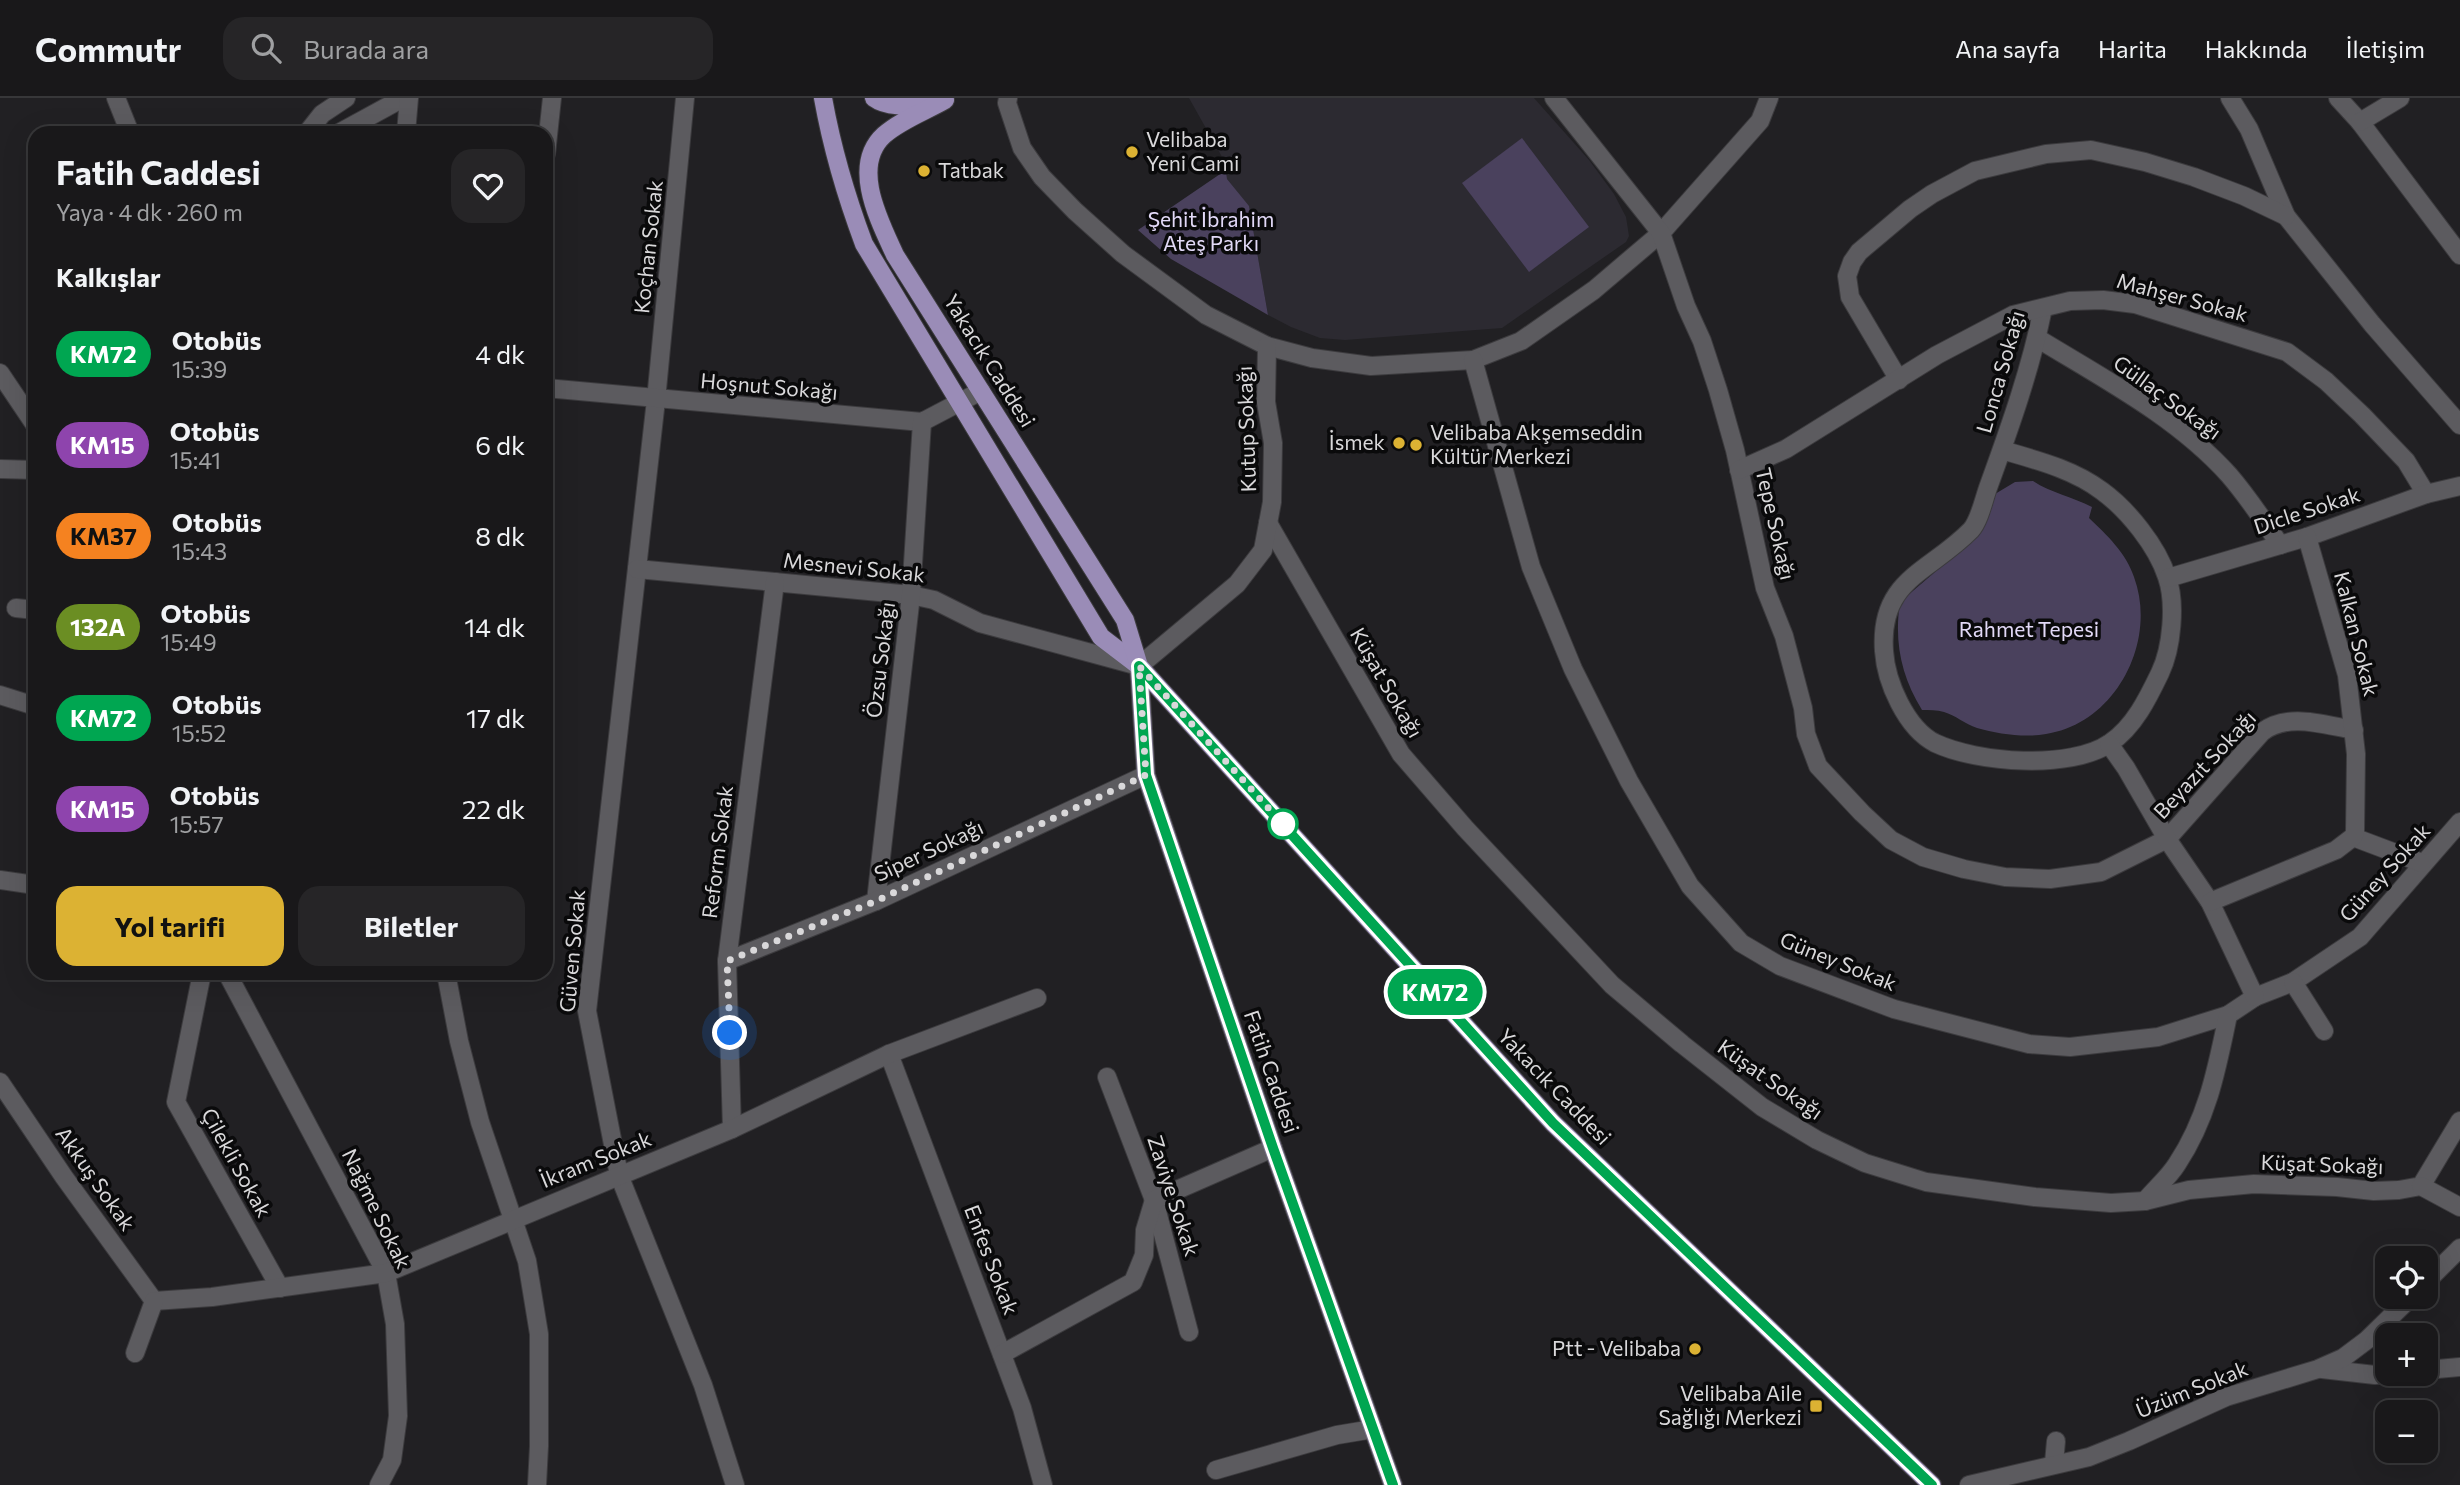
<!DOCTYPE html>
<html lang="tr">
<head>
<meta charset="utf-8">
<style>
	:root { --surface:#19181a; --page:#262527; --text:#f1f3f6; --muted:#9fa0a2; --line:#373739; --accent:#dcb233 }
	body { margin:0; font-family:Commissioner,sans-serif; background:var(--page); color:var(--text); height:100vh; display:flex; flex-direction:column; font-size:26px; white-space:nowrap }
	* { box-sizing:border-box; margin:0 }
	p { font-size:23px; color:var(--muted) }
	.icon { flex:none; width:38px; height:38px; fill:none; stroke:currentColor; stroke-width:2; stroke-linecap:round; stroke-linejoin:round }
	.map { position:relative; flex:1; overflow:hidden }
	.drawer { position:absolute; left:28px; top:28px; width:525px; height:854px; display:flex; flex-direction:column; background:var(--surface); border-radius:21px; box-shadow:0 7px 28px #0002,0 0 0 2px var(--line) }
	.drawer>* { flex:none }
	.badge { padding:0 14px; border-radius:23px; font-size:24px; line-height:46px }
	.tools { position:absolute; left:2375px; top:1148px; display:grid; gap:14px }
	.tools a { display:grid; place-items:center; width:63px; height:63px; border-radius:14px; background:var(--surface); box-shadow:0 7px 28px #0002,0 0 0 2px var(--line); font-size:35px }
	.you { position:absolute; width:35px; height:35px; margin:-18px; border:5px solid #fff; border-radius:50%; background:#1a73e8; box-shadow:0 0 0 10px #1a73e833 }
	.map>.badge { position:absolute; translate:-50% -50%; box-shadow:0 0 0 4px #fff }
	h2 { padding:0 28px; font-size:26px; line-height:63px }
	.round { display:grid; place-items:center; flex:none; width:74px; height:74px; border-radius:21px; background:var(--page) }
	.headline { display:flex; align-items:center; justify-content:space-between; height:119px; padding:0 28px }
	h1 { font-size:33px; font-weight:700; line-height:52px }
	.button { display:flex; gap:14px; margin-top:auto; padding:14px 28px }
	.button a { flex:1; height:80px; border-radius:21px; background:var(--accent); color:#111; font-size:28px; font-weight:700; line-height:80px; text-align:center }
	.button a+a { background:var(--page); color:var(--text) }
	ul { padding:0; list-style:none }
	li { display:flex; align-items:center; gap:21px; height:91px; padding:0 28px }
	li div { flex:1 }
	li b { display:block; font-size:26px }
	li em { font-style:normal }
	li .badge { min-width:77px; font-weight:700; text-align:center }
	header { display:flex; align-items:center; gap:42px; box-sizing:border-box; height:98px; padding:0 35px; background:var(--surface); border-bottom:2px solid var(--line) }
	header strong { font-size:33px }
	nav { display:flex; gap:38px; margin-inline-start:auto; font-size:24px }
	.search { width:490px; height:63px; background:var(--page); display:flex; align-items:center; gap:18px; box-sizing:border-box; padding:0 24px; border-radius:21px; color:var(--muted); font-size:26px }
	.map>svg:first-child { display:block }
	.built { fill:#2c2a31 }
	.green { fill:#4a415d }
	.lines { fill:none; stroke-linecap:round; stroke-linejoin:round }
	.street-casing { stroke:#3c3b3e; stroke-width:20 }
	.secondary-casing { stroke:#3c3b3e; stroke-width:20 }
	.primary-casing { stroke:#3c3b3e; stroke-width:20 }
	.street { stroke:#5c5b5f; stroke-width:18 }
	.secondary { stroke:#7b738b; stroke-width:18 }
	.primary { stroke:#9a8cb7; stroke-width:18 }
	.line-casing { stroke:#fff; stroke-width:16 }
	.line { stroke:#00a651; stroke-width:10 }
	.walk { stroke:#d9d8da; stroke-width:7; stroke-dasharray:0 12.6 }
	.poi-dot { fill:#dcb233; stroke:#0a0a0b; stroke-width:2.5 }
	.stop-dot { fill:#fff; stroke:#00a651; stroke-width:3.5 }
	.labels { text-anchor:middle; stroke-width:7; stroke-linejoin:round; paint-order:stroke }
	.poi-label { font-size:21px; fill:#d9d8da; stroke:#0a0a0b; text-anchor:start }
	.park-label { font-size:21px; fill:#e2d9f7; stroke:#0a0a0b }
	.street-label { font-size:21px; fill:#d9d8da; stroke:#0a0a0b }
</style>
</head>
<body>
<header>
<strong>Commutr</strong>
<div class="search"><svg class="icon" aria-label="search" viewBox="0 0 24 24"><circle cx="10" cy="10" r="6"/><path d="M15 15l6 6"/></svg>Burada ara</div>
<nav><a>Ana sayfa</a><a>Harita</a><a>Hakkında</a><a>İletişim</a></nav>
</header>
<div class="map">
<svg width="2460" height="1387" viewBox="0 0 2460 1387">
	<rect width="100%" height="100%" fill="#212023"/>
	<polygon class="built" points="1189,0 1534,0 1589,62 1614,96 1626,119 1629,138 1626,144 1502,230 1345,242 1320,240 1291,229 1268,217 1249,109 1227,81 1226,66"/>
	<g class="green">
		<polygon points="1522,40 1589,129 1529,174 1462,85"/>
		<polygon points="1226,72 1227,81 1249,108 1268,217 1171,161 1138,132"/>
		<path d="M2033 383C2051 395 2073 399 2092 409L2089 420C2107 437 2126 455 2134 479 2158 544 2115 626 2046 636 2025 640 1998 636 1977 630 1965 626 1955 617 1944 614 1937 612 1929 612 1922 612 1901 578 1894 544 1900 504L1963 450 1995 396 2015 384Z"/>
	</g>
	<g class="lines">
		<defs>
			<g id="street">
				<polyline points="116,0 130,35"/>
				<polyline points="685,0 656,302 587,913 619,1077 703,1287 735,1387"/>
				<polyline points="1008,0 1007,5 1022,50 1042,79 1075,113 1123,156 1206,217 1267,248 1312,260 1371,268 1473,262 1521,243 1594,192 1661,135 1760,23 1769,0"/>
				<path d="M1554 0 1661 135 1686 208 1702 243 1718 292 1735 352 1765 490 1784 538 1803 610 1806 636 1818 668 1862 715 1891 742 1923 759 1964 771 2005 779 2050 781 2101 774 2167 741 2262 634C2288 614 2324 627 2354 632"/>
				<polyline points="2230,0 2249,31 2286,118 2372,226 2460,327"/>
				<polyline points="2338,0 2360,24 2460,157"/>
				<polyline points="2360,24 2400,0"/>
				<polyline points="307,35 322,16 346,0"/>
				<polyline points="339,35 403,0"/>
				<polyline points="406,35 409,0"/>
				<polyline points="546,56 552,0"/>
				<path d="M2037 240C2104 281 2177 319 2229 377 2248 399 2264 423 2280 447"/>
				<polyline points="1473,262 1531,469 1573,571 1629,683 1690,788 1741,845 1780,868 1894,911 2029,946 2070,949 2158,939 2228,917 2255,899 2293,884 2360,839 2460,724"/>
				<polyline points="0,275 35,327"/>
				<polyline points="1899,282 1850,199 1847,178 1852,164 1859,154 1910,111 1932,96 1975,73 2046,56 2091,52 2145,64 2194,79 2244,98 2286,118"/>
				<polyline points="546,290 922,324 981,293"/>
				<path d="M2002 352C2036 362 2073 371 2102 393 2128 412 2157 448 2167 479 2176 505 2172 550 2160 575 2148 600 2134 629 2110 645 2071 672 1977 665 1935 645 1906 630 1886 584 1884 553 1879 481 1929 475 1971 432 1980 422 1984 400 1989 387 2010 329 2031 270 2043 210"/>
				<polyline points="0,371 35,372"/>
				<polyline points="1739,372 1786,351 1937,257 2013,217 2070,203 2103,202 2135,206 2287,254 2326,283 2362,317 2406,363 2426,396"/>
				<polyline points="1268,425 1401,656 1465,730 1612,887 1682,946 1762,1009 1817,1042 1865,1065 1926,1084 2035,1099 2111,1105 2145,1103 2189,1092 2254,1086 2337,1089 2374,1093 2399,1092 2421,1088 2460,1023"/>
				<polyline points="637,471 911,497 934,502 980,525 1139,568 1237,486 1263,452 1272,404 1273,345 1266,304 1267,248"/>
				<polyline points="2168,480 2307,439 2426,396 2460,388"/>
				<polyline points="16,510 35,512"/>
				<polyline points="0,597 35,608"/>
				<polyline points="2109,646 2126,670 2167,741 2210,804 2255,899"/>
				<polyline points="2353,739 2422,765"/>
				<polyline points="0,782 35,787"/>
				<polyline points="876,803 911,497 922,324"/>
				<polyline points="2210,804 2336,752 2353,739 2355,735 2356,656 2347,577 2307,439"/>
				<polyline points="727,863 876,803 1146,677"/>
				<polyline points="202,875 176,1004 280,1190"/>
				<polyline points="227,875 386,1175 395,1226 398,1318 392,1362 379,1387"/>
				<polyline points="446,875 459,943 480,1024 527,1163 539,1236 539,1348 537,1387"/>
				<polyline points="2293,884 2324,933"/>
				<polyline points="889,956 1022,1310 1043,1387"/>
				<polyline points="1107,979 1154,1102 1189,1234"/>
				<polyline points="0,984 64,1079 154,1203"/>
				<polyline points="732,1031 727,863 775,484"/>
				<polyline points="2421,1088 2460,1109"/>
				<path d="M2145 1103C2155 1091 2169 1079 2177 1066 2208 1019 2217 970 2228 917"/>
				<polyline points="2426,1184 2460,1150"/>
				<polyline points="154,1203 212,1199 386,1175 732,1031 889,956 1037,900"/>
				<polyline points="135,1255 154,1203"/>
				<polyline points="1002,1256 1133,1184 1144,1157 1145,1132 1154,1102 1273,1050"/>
				<polyline points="2322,1271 2375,1277 2387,1276"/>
				<polyline points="2426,1272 2460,1269"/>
				<polyline points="2054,1365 2056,1343"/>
				<polyline points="1216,1372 1337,1337 1373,1331"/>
				<polyline points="1969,1387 2089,1359 2129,1343 2226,1299 2318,1271 2343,1260 2367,1242 2411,1199"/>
			</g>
			<polyline id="secondary" points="1139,568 1146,677 1273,1050 1393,1387"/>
			<g id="primary">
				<path d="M823 0C832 50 846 98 864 146L1101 539 1139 568 1553 1025 1932 1387"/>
				<path d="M874 0C889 11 914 7 932 6"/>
				<path d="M945 2C926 13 901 22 884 37 850 68 880 124 895 157L1125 522 1139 568"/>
			</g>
		</defs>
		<use href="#street" class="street-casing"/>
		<use href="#secondary" class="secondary-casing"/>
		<use href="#primary" class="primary-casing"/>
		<use href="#street" class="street"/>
		<use href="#secondary" class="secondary"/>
		<use href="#primary" class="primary"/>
	</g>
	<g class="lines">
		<defs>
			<polyline id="line" points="1393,1387 1273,1050 1146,677 1139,568 1553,1025 1932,1387"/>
		</defs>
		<use href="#line" class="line-casing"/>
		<use href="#line" class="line"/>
		<polyline class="walk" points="730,935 727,863 876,803 1146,677 1139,568 1283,726"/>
	</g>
	<g class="poi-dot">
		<circle cx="1132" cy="54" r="7"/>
		<circle cx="924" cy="73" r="7"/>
		<circle cx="1399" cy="345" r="7"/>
		<circle cx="1416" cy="347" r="7"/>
		<circle cx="1695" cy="1251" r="7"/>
		<rect x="1809" y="1301" width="14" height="14" rx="3.5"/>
	</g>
	<circle class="stop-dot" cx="1283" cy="726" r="14"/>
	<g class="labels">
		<g class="poi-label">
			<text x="1146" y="49">Velibaba<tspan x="1146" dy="24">Yeni Cami</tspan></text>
			<text x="938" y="80">Tatbak</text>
			<text x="1430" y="342">Velibaba Akşemseddin<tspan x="1430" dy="24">Kültür Merkezi</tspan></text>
			<text x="1385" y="352" text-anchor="end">İsmek</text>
			<text x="1681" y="1258" text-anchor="end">Ptt - Velibaba</text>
			<text x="1802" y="1303" text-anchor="end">Velibaba Aile<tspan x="1802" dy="24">Sağlığı Merkezi</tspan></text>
		</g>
		<g class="park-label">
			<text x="1211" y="129">Şehit İbrahim<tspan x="1211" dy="24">Ateş Parkı</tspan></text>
			<text x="2029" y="539">Rahmet Tepesi</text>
		</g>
		<g class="street-label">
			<text transform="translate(649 149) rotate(-84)" y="7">Koçhan Sokak</text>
			<text transform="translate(2182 200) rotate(15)" y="7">Mahşer Sokak</text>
			<text transform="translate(989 263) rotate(58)" y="7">Yakacık Caddesi</text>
			<text transform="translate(2001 274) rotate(-74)" y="7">Lonca Sokağı</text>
			<text transform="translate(769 289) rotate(5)" y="7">Hoşnut Sokağı</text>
			<text transform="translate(2167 300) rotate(36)" y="7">Güllaç Sokağı</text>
			<text transform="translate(1247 331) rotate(-92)" y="7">Kutup Sokağı</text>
			<text transform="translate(2307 413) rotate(-18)" y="7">Dicle Sokak</text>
			<text transform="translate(1775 426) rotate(77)" y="7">Tepe Sokağı</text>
			<text transform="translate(854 470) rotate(6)" y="7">Mesnevi Sokak</text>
			<text transform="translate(2356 536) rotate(76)" y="7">Kalkan Sokak</text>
			<text transform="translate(881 562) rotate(-83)" y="7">Özsu Sokağı</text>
			<text transform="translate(1386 585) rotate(60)" y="7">Küşat Sokağı</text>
			<text transform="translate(2205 667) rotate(-47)" y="7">Beyazıt Sokağı</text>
			<text transform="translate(929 753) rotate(-25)" y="7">Siper Sokağı</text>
			<text transform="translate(718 754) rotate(-83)" y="7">Reform Sokak</text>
			<text transform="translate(2385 775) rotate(-48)" y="7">Güney Sokak</text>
			<text transform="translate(573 853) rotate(-85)" y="7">Güven Sokak</text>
			<text transform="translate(1838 864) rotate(22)" y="7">Güney Sokak</text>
			<text transform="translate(1271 974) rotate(71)" y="7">Fatih Caddesi</text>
			<text transform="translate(1770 982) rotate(35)" y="7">Küşat Sokağı</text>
			<text transform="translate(1554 989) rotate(46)" y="7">Yakacık Caddesi</text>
			<text transform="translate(596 1062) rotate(-22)" y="7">İkram Sokak</text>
			<text transform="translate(236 1065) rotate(61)" y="7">Çilekli Sokak</text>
			<text transform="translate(2322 1067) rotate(2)" y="7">Küşat Sokağı</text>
			<text transform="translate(95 1081) rotate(55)" y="7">Akkuş Sokak</text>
			<text transform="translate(1173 1098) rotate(72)" y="7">Zaviye Sokak</text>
			<text transform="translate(376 1111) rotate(64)" y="7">Nağme Sokak</text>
			<text transform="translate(991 1162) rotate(69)" y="7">Enfes Sokak</text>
			<text transform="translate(2192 1292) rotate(-22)" y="7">Üzüm Sokak</text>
		</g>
	</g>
</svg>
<div class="tools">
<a><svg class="icon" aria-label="locate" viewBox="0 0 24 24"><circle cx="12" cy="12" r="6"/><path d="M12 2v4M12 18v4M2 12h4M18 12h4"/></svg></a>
<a>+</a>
<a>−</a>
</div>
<div class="you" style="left:730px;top:935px"></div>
<b class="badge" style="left:1435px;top:894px;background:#00a651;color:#fff">KM72</b>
<section class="drawer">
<div class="headline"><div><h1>Fati̇h Caddesi̇</h1><p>Yaya · 4 dk · 260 m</p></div><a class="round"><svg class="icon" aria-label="heart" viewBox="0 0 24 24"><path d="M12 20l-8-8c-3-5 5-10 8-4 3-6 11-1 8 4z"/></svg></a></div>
<h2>Kalkışlar</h2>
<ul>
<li><span class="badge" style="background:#00a651;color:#fff">KM72</span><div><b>Otobüs</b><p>15:39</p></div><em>4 dk</em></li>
<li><span class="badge" style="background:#8e44ad;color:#fff">KM15</span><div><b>Otobüs</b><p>15:41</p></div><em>6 dk</em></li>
<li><span class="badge" style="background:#f58220;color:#111">KM37</span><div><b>Otobüs</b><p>15:43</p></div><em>8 dk</em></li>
<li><span class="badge" style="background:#6b8e23;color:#fff">132A</span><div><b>Otobüs</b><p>15:49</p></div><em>14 dk</em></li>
<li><span class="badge" style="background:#00a651;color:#fff">KM72</span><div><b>Otobüs</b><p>15:52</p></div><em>17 dk</em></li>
<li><span class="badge" style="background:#8e44ad;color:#fff">KM15</span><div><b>Otobüs</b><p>15:57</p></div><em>22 dk</em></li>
</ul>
<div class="button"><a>Yol tarifi</a><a>Biletler</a></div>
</section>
</div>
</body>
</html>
